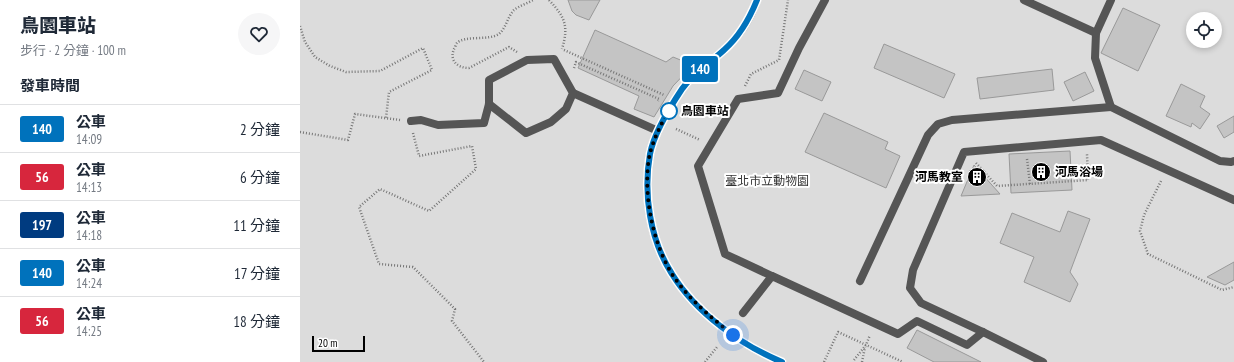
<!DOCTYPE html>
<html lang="zh-TW">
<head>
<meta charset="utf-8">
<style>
	:root { --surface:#fff; --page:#f6f6f7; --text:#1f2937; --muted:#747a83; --line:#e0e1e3 }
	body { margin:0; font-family:"PT Sans Narrow","Noto Sans TC",sans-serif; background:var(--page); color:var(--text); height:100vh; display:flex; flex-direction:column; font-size:15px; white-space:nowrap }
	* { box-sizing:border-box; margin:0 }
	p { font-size:13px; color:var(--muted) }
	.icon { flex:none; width:22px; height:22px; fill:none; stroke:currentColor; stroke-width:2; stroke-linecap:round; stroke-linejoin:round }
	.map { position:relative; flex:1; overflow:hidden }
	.details { display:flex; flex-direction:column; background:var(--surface); width:300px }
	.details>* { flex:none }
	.badge { padding:0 8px; border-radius:3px; font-size:14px; line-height:26px }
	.tools { position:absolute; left:886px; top:12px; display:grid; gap:8px }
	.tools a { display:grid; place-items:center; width:36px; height:36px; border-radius:50%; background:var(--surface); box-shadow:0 2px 6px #0003; font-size:20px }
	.scale { position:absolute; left:12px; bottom:10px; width:53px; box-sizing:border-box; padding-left:4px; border:2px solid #000; border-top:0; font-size:11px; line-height:14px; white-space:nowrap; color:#000; -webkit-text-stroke:3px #fff; paint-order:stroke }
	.you { position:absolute; width:20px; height:20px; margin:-10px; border:3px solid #fff; border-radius:50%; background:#1a73e8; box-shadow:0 0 0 6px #1a73e833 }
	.map>.badge { position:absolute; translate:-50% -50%; box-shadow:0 0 0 2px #fff }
	h2 { padding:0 20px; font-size:15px; line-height:36px }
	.round { display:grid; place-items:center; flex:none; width:42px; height:42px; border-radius:21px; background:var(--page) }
	.summary { display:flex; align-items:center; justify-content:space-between; height:68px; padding:0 20px }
	h1 { font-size:19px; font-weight:800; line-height:30px }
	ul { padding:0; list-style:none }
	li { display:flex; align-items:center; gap:12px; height:48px; padding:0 20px; border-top:1px solid var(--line) }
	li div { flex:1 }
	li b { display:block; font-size:15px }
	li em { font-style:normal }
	li .badge { min-width:44px; font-weight:700; text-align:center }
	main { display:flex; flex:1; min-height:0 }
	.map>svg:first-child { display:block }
	.green { fill:#dcdcdc; fill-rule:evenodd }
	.building { fill:#c4c4c4; stroke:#999 }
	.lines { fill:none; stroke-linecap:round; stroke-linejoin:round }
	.path { stroke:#777; stroke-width:2.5; stroke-dasharray:1 2; stroke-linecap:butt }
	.service { stroke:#555; stroke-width:8 }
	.pedestrian { stroke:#555; stroke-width:8 }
	.line-casing { stroke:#fff; stroke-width:9 }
	.line { stroke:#0072bc; stroke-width:6 }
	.walk { stroke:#000; stroke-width:4; stroke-dasharray:0 7.2 }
	.stop-dot { fill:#fff; stroke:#0072bc; stroke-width:2 }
	.labels { text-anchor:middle; stroke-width:4; stroke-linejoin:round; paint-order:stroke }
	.stop-label { font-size:12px; font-weight:bold; fill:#000; stroke:#fff; text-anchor:start }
	.poi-label { font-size:12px; font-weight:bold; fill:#000; stroke:#fff; text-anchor:start }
	.park-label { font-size:12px; fill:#333; stroke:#fff }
</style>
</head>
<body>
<main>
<section class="details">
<div class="summary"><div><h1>鳥園車站</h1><p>步行 · 2 分鐘 · 100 m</p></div><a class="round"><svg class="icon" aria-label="heart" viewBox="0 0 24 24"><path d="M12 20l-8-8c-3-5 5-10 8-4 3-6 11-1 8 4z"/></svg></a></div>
<h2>發車時間</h2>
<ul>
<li><span class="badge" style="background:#0072bc;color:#fff">140</span><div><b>公車</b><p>14:09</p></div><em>2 分鐘</em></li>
<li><span class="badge" style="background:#d7263d;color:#fff">56</span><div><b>公車</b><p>14:13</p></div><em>6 分鐘</em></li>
<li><span class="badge" style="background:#003b80;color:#fff">197</span><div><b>公車</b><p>14:18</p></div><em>11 分鐘</em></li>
<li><span class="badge" style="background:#0072bc;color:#fff">140</span><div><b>公車</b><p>14:24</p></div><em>17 分鐘</em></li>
<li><span class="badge" style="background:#d7263d;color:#fff">56</span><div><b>公車</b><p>14:25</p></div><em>18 分鐘</em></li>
</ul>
</section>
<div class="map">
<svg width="934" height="362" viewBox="0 0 934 362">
	<rect width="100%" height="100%" fill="#fff"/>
	<path class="green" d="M0 0H934V362H0ZM893 19H915V41H893Z"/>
	<g class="building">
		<polygon points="268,0 300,0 289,20 276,15 272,11"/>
		<polygon points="823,8 860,25 838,71 801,53"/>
		<polygon points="295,30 366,62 373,57 393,65 373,86 354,117 334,109 339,96 278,68"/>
		<polygon points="584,44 655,74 644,98 574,68"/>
		<polygon points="752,69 754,90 680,99 677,78"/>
		<polygon points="504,70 531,82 522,101 495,89"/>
		<polygon points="785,72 794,91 773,101 764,82"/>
		<polygon points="881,84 905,96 900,107 910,114 900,129 892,123 891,127 866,116"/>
		<polygon points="524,113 588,142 585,149 600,156 586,188 505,152"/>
		<polygon points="934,116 934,132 924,138 917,126"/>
		<polygon points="770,151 772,190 711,193 709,154"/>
		<polygon points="674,165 700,194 661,196"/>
		<polygon points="768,211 790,219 770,272 778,284 770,302 724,282 734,257 700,243 712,213 760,232"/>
		<polygon points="934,262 934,280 925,285 907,277"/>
		<polygon points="617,330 681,362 634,362 607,348"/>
	</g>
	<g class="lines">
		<g class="path">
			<path d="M249 0C265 17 269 26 262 49"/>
			<polyline points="0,26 5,42 15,57 30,66 46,72 80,71 123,48 132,70 89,92 86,118"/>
			<polyline points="264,50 364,95"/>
			<path d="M217 52 209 47 169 68C158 68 149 61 154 49 155 48 156 44 157 43 165 35 188 41 199 34 206 28 208 16 214 10 219 6 228 3 233 0"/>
			<polyline points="274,68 276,62 280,64 359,99 358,101"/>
			<polyline points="445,86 451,74 479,60 488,0"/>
			<polyline points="376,129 400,140"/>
			<polyline points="0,132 48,140 55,114 100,120"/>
			<polyline points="113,133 119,156 172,146 176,169 129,211 80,189 59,207 79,264 113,267 155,309 152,321 184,362"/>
			<polyline points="727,159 730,184"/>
			<polyline points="676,163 697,186 788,180 787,154"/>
			<polyline points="861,181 844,215 840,231 848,254 922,290 934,287"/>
			<polyline points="554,360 566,345 570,335"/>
			<polyline points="405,362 417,347"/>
			<polyline points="524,362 538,332 603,362"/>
			<polyline points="562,362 565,347"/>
		</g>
		<g class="service">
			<path d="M457 0C450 20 440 36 424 50 410 63 393 73 382 89 370 107 354 133 350 154 343 194 350 240 372 274 396 313 441 345 482 362"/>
			<polyline points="796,33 795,58 811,107 920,161 931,162 934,161"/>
			<polyline points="273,93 358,131"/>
			<polyline points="560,281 628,135 638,124 652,120 811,107"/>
		</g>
		<g class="pedestrian">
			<polyline points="724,0 796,33 811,0"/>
			<polyline points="111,121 121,120 138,125 184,123 189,104 189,80 227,60 254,59 273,93 266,109 251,122 226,133 189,104"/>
			<polyline points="472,276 425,254 398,166 438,99 478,93 499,48 525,0"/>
			<polyline points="443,313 472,276 598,334 617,321 667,345 683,332"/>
			<polyline points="743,362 683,332 621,303 610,288 613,270 664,152 801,140 934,200"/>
		</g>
	</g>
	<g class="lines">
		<defs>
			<path id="line" d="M457 0C449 20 440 36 424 50 410 63 393 73 382 89 370 107 354 133 350 154 343 194 350 240 372 274 396 313 441 345 482 362"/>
		</defs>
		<use href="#line" class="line-casing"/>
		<use href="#line" class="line"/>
		<path class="walk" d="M369 111C361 123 354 139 350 153 342 190 352 242 372 274 388 299 411 317 433 335"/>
	</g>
	<defs>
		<symbol id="building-disc" viewBox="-11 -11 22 22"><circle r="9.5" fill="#000" stroke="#fff"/><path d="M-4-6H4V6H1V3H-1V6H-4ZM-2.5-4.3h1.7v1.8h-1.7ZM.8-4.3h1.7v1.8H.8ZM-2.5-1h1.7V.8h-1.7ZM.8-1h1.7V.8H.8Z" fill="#fff"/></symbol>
	</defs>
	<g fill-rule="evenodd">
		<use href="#building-disc" x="730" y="161" width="22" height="22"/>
		<use href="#building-disc" x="666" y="166" width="22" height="22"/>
	</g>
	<circle class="stop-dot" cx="369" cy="111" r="8"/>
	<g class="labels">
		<g class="stop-label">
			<text x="381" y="115">鳥園車站</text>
		</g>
		<g class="poi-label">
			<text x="755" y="176">河馬浴場</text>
			<text x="663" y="181" text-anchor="end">河馬教室</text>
		</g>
		<g class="park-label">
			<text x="467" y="185">臺北市立動物園</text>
		</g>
	</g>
</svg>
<div class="tools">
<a><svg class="icon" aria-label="locate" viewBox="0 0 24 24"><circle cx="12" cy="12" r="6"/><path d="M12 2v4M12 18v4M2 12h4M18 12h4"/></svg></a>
</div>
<div class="scale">20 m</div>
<div class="you" style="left:433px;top:335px"></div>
<b class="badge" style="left:400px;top:69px;background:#0072bc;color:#fff">140</b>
</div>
</main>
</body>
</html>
